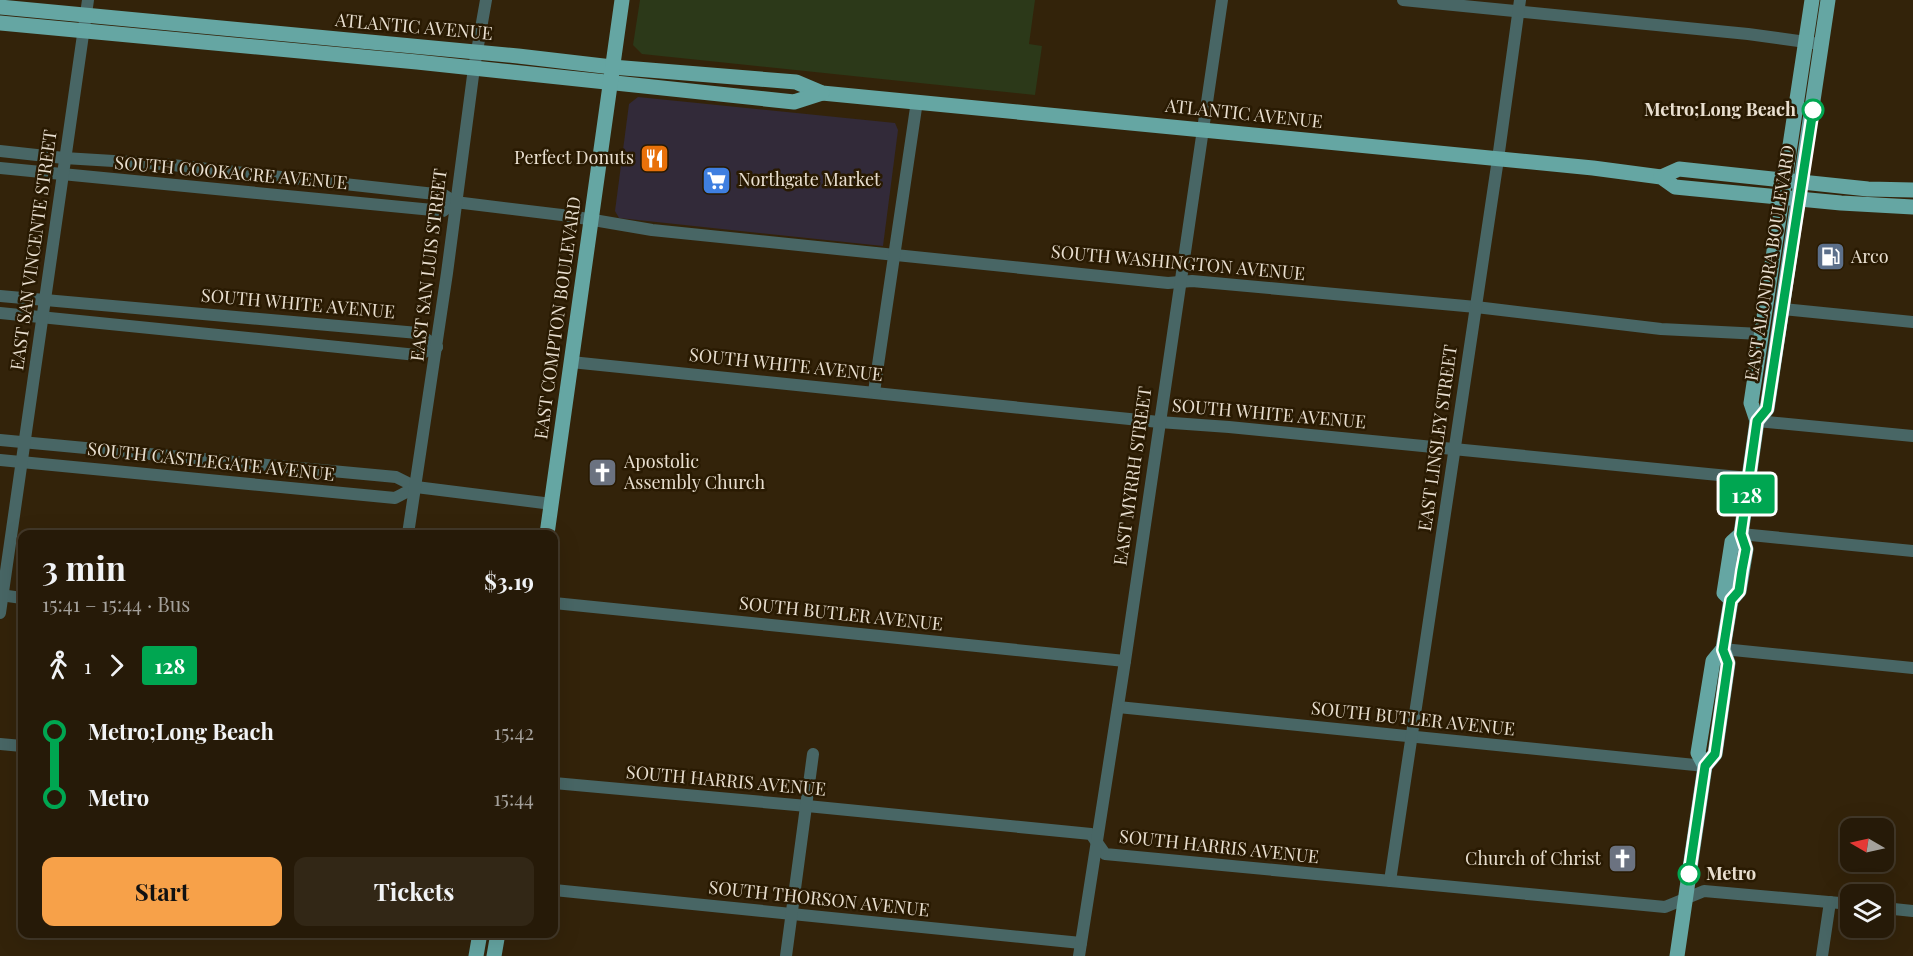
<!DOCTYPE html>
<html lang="en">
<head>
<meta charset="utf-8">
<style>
	:root { --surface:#261a08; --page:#322716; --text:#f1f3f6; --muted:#a4a19c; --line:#423829; --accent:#f7a149 }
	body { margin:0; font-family:"Playfair Display",serif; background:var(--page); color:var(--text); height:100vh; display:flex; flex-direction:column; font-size:22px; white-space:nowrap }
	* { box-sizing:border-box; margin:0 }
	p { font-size:20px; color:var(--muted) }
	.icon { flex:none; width:33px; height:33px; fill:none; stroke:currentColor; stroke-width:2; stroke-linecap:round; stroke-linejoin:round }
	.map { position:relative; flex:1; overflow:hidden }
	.panel { position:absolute; left:18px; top:530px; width:540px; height:408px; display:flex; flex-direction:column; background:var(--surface); border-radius:12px; box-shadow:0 6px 24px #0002,0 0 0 2px var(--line) }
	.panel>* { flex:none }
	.badge { padding:0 12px; border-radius:4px; font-size:21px; line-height:39px }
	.needle { width:39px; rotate:279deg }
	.buttons { position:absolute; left:1840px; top:818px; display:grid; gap:12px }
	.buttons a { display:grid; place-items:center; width:54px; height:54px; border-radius:12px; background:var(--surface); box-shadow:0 6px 24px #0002,0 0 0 2px var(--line); font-size:30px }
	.map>.badge { position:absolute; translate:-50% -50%; box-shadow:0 0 0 3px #fff }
	.legs { display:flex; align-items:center; gap:9px; height:66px; padding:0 24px; font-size:20px }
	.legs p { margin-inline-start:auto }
	.overview { display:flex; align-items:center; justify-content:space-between; height:102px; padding:0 24px }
	h1 { font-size:33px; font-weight:700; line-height:45px }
	.cta { display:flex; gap:12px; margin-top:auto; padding:12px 24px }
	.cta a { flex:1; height:69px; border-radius:12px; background:var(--accent); color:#111; font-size:24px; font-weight:700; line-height:69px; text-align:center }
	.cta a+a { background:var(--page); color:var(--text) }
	ul { padding:0 24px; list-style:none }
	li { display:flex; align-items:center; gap:21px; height:66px; font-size:22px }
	li i { display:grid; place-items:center; width:9px; height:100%; margin:0 8px; background:currentColor }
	li i::after { content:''; width:15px; height:15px; margin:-8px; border:4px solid; border-radius:50%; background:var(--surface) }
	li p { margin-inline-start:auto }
	li:first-child i { background:linear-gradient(#0000 50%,currentColor 0) }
	li:last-child i { background:linear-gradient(currentColor 50%,#0000 0) }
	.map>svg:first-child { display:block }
	.commercial { fill:#322a39 }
	.green { fill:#2c3919 }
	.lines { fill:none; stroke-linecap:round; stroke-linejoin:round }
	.minor { stroke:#486665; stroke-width:12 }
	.major { stroke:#65a6a3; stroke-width:15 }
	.line-1-casing { stroke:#fff; stroke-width:14 }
	.line-1 { stroke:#00a651; stroke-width:9 }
	.stop-1-dot { fill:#fff; stroke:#00a651; stroke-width:3 }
	.labels { text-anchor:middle; stroke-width:5; stroke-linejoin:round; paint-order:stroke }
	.street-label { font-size:18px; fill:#e9dfd0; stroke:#291a02 }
	.stop-label { font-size:18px; font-weight:bold; fill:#e9dfd0; stroke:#291a02; text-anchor:end }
	.poi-label { font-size:18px; fill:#e9dfd0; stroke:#291a02; text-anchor:start }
</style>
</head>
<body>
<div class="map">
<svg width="1913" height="956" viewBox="0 0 1913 956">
	<rect width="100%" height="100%" fill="#33230a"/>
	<polygon class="commercial" points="638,97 895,123 898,130 883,246 619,218 615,211 629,104"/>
	<polygon class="green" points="640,0 1035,0 1029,44 1042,46 1035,95 642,54 633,45"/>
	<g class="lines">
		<g class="minor">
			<polyline points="1403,0 1748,34 1813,43"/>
			<polyline points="0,151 64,158 163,164 444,195 455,202 570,216 652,230 1168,283 1192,281 1476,307 1661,329 1761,334"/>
			<polyline points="0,168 443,211 455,202"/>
			<polyline points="0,296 418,333 437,347"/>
			<polyline points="1783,309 1913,322"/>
			<polyline points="0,313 417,355 437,347"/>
			<polyline points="571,362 1159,422 1229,427 1749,478"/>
			<polyline points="874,392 917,101"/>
			<polyline points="1757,421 1913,436"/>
			<polyline points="0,440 396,477 416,487 552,504"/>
			<polyline points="0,460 395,498 416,487"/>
			<polyline points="408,534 447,273 474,68 486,0"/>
			<polyline points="1741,534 1913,551"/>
			<polyline points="0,595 22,598"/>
			<polyline points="554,603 1125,661"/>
			<polyline points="0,613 88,0"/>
			<polyline points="1723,649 1913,668"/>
			<polyline points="1118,707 1705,766"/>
			<polyline points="0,744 22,746"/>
			<polyline points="554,783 807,806 1091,834 1105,854 1602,901 1665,907 1704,891 1851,904"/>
			<polyline points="1390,881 1498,159 1520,0"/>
			<polyline points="554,890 1081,943"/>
			<polyline points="1884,908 1913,911"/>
			<polyline points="786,956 813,754"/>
			<polyline points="1079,956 1125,661 1222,0"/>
			<polyline points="1822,956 1830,902"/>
		</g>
		<g class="major">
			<polyline points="0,7 518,56 612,67 796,82 822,93 1593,168 1661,177 1675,187 1841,203 1913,207"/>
			<polyline points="0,23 417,62 794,102 822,93"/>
			<polyline points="1661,177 1679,169 1868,189 1913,190"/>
			<polyline points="1757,421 1767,409 1828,0"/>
			<polyline points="547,534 622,0"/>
			<polyline points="1731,600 1724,593 1732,542 1741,534"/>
			<polyline points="1705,766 1698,753 1713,661 1723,649"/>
			<polyline points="476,956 480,933"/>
			<polyline points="494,956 498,933"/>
			<polyline points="1677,956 1705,766 1715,754 1728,663 1723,649 1731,600 1739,591 1746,549 1741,534 1757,421 1751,403 1812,0"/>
		</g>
	</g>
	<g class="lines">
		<defs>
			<polyline id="line-1" points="1689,874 1705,766 1715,754 1728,663 1723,650 1731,600 1739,591 1742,570 1746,549 1741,534 1757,421 1767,409 1813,110"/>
		</defs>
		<use href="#line-1" class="line-1-casing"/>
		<use href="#line-1" class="line-1"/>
	</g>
	<defs>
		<symbol id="restaurant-square" viewBox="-11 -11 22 22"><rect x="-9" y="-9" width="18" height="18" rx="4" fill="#e8710a" stroke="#291a02"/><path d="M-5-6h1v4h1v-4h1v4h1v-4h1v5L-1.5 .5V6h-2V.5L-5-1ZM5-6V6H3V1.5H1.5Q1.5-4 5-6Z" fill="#fff"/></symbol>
		<symbol id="supermarket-square" viewBox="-11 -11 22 22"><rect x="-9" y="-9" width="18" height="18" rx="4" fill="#3f7fe0" stroke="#291a02"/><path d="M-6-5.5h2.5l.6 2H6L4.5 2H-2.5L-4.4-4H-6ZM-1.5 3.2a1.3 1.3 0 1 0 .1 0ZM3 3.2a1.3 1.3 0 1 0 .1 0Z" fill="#fff"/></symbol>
		<symbol id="fuel-square" viewBox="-11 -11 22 22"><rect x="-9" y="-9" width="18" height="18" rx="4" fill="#5c6f8a" stroke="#291a02"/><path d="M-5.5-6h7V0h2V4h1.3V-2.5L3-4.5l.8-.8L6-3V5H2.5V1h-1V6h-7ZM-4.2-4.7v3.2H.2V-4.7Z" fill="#fff"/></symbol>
		<symbol id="church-square" viewBox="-11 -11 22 22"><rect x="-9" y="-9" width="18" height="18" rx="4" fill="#6b7280" stroke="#291a02"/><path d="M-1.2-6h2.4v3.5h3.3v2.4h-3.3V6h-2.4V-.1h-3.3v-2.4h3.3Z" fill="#fff"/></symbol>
	</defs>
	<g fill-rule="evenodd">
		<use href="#restaurant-square" x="638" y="142" width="33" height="33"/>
		<use href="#supermarket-square" x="700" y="164" width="33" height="33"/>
		<use href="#fuel-square" x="1814" y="240" width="33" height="33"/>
		<use href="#church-square" x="586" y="456" width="33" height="33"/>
		<use href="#church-square" x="1606" y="842" width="33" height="33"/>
	</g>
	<g class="stop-1-dot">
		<circle cx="1813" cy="110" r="10"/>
		<circle cx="1689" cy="874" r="10"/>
	</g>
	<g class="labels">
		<g class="street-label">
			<text transform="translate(414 27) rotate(5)" y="6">ATLANTIC AVENUE</text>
			<text transform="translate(1244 114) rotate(6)" y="6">ATLANTIC AVENUE</text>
			<text transform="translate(231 173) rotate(5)" y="6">SOUTH COOKACRE AVENUE</text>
			<text transform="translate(34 250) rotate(-82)" y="6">EAST SAN VINCENTE STREET</text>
			<text transform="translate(1178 263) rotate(5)" y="6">SOUTH WASHINGTON AVENUE</text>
			<text transform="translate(1770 263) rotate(-81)" y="6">EAST ALONDRA BOULEVARD</text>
			<text transform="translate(429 265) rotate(-83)" y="6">EAST SAN LUIS STREET</text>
			<text transform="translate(298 304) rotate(5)" y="6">SOUTH WHITE AVENUE</text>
			<text transform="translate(558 318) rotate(-82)" y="6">EAST COMPTON BOULEVARD</text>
			<text transform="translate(786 365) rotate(6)" y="6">SOUTH WHITE AVENUE</text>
			<text transform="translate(1269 414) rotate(5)" y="6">SOUTH WHITE AVENUE</text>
			<text transform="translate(1438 438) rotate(-82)" y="6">EAST LINSLEY STREET</text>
			<text transform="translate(211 462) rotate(6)" y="6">SOUTH CASTLEGATE AVENUE</text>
			<text transform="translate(1133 476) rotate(-82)" y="6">EAST MYRRH STREET</text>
			<text transform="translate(841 614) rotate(6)" y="6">SOUTH BUTLER AVENUE</text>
			<text transform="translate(1413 719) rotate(6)" y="6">SOUTH BUTLER AVENUE</text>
			<text transform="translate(726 781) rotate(5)" y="6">SOUTH HARRIS AVENUE</text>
			<text transform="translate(1219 847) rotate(6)" y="6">SOUTH HARRIS AVENUE</text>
			<text transform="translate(819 899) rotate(6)" y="6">SOUTH THORSON AVENUE</text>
		</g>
		<g class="stop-label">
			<text x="1796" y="116">Metro;Long Beach</text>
			<text x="1706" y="880" text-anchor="start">Metro</text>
		</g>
		<g class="poi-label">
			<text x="634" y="164" text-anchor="end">Perfect Donuts</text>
			<text x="738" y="186">Northgate Market</text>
			<text x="1851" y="263">Arco</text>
			<text x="624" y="468">Apostolic<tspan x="624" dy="21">Assembly Church</tspan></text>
			<text x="1601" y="865" text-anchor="end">Church of Christ</text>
		</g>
	</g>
</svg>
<div class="buttons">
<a><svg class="needle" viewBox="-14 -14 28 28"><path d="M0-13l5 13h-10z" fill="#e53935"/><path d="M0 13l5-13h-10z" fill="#a4a19c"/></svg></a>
<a><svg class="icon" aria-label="layers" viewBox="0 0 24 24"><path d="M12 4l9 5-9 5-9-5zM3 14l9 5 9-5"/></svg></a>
</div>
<b class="badge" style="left:1747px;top:494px;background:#00a651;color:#fff">128</b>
<section class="panel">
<div class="overview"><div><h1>3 min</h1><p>15:41 – 15:44 · Bus</p></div><b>$3.19</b></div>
<div class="legs"><svg class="icon" aria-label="walk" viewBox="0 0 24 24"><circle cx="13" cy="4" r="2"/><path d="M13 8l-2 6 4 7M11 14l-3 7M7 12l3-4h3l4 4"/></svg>1<svg class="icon" aria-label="forward" viewBox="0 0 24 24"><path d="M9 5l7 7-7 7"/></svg><b class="badge" style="background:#00a651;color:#fff">128</b></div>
<ul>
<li><i style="color:#00a651"></i><b>Metro;Long Beach</b><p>15:42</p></li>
<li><i style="color:#00a651"></i><b>Metro</b><p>15:44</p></li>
</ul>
<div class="cta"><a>Start</a><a>Tickets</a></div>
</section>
</div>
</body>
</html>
